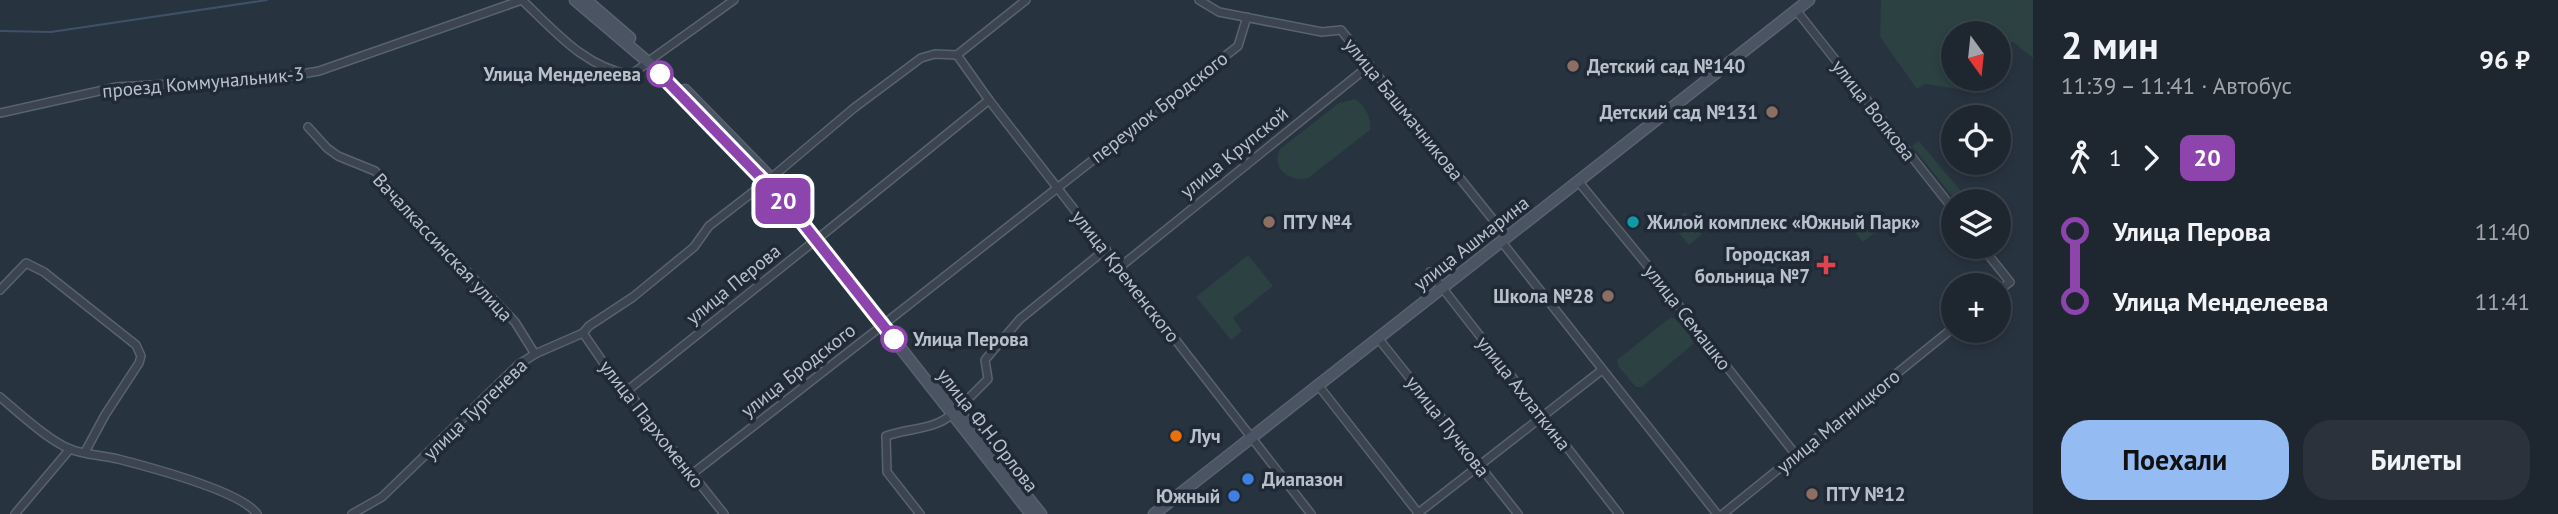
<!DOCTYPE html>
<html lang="ru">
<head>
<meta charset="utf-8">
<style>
	:root { --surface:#1e2630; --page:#2b323c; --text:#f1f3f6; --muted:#a1a5ab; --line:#3c434c; --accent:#95bbf3 }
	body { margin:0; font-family:"PT Sans",sans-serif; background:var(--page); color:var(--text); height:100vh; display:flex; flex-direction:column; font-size:26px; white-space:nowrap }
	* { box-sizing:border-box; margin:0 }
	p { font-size:23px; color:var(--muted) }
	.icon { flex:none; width:38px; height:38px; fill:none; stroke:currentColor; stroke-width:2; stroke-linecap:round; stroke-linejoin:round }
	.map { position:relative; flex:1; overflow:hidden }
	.drawer { display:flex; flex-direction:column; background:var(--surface); width:525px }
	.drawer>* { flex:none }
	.badge { padding:0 14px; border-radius:10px; font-size:24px; line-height:46px }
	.needle { width:46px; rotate:165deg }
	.fabs { position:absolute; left:1941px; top:21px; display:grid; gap:14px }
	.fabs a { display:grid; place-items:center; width:70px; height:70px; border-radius:50%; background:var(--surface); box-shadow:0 4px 10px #0003,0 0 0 2px var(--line); font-size:35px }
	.map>.badge { position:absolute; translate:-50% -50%; box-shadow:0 0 0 4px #fff }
	.legs { display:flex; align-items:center; gap:10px; height:77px; padding:0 28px; font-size:23px }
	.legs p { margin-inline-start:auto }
	.summary { display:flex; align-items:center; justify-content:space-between; height:119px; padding:0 28px }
	h1 { font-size:38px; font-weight:800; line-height:52px }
	.primary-button { display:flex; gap:14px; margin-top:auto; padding:14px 28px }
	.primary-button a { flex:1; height:80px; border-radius:28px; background:var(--accent); color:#111; font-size:28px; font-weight:800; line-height:80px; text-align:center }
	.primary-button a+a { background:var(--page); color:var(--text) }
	ul { padding:0 28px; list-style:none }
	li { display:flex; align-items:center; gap:24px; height:70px; font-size:26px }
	li i { display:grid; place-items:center; width:10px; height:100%; margin:0 9px; background:currentColor }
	li i::after { content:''; width:18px; height:18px; margin:-9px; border:5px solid; border-radius:50%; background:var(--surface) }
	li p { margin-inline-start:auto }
	li:first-child i { background:linear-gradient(#0000 50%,currentColor 0) }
	li:last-child i { background:linear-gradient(currentColor 50%,#0000 0) }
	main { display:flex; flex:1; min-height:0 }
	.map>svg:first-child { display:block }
	.green { fill:#2b4142 }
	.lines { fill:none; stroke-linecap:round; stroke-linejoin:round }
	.stream { stroke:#3f5168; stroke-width:2 }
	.street-casing { stroke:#59626e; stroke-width:10 }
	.secondary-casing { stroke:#59626e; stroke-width:13 }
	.street { stroke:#3c4450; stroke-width:7 }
	.secondary { stroke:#4a5463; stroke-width:10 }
	.line-1-casing { stroke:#fff; stroke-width:16 }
	.line-1 { stroke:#8e44ad; stroke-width:10 }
	.education-dot { fill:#8d6e63; stroke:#202936; stroke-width:2.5 }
	.stop-1-dot { fill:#fff; stroke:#8e44ad; stroke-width:3.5 }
	.culture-dot { fill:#0f9aa8; stroke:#202936; stroke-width:2.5 }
	.health-dot { fill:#e0444e; stroke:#202936; stroke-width:2.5 }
	.food-dot { fill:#e8710a; stroke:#202936; stroke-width:2.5 }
	.shop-dot { fill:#3f7fe0; stroke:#202936; stroke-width:2.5 }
	.labels { text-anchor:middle; stroke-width:7; stroke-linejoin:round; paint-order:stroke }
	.poi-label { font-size:19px; font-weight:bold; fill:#b8c0ca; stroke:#202936; text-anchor:start }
	.stop-label { font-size:19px; font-weight:bold; fill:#b8c0ca; stroke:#202936; text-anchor:end }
	.street-label { font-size:19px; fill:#b8c0ca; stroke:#202936 }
</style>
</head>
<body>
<main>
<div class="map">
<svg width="2033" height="514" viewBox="0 0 2033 514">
	<rect width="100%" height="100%" fill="#283340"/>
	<g class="green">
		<polygon points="1881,0 2033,0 2033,58 2013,42 1999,42 1998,33 1953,33 1953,79 1994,79 1985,93 1925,84 1917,89 1880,37"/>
		<path d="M1355 99C1365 106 1372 118 1370 130L1308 178C1289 183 1270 167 1280 149L1339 103Z"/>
		<polygon points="1919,141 1969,201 1956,201 1912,146"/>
		<polygon points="1685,212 1702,234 1689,245 1671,223"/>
		<polygon points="1870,215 1881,228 1863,242 1852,229"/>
		<polygon points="1248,255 1273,286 1233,318 1242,331 1231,340 1196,297"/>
		<path d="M1671 317C1680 320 1692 335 1693 344L1642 387H1636L1618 366 1617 360Z"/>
	</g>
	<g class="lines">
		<polyline class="stream" points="0,31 51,32 267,0"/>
		<defs>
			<g id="street">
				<path d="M522 0C555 31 584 67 631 75L648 62"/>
				<polyline points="1199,0 1219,12 1322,32 1341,30 1507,237"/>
				<polyline points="1796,10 1953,209"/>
				<polyline points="957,55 989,100 1311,514"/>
				<polyline points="957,55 1026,0"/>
				<polyline points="653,58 734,0"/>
				<polyline points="0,113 117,87 278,78 319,71 522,0"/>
				<polyline points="308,127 327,148 338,156 375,171 402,203 515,322 535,354"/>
				<polyline points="771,178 854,108 921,58 935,54 957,55"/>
				<polyline points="1578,181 1647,265 1796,455"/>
				<polyline points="821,236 989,100"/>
				<polyline points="1501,241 1717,514"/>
				<polyline points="1982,247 2010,282 1998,291"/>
				<polyline points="1120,267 1370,65"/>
				<polyline points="1430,272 1619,514"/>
				<polyline points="0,290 26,263 44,272 136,345 141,356 139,363 105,415 85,452"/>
				<polyline points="888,321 1238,46 1247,17"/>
				<polyline points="583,333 607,368 618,381 628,390 642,411 724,514"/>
				<polyline points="1378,338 1518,514"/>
				<polyline points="1318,385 1419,514"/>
				<polyline points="628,390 817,239"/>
				<path d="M0 397C19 413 48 440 70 449 84 455 103 455 118 459 149 467 241 491 257 514"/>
				<polyline points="958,409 988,379 985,360 1020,319 1106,249"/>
				<polyline points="692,474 883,325"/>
				<polyline points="15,514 70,449"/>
				<polyline points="352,514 382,497 518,365 535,354 583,333 589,326 633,297 694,247 709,226 766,182"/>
				<path d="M920 514 887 472 886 436C908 428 935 430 952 414"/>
				<polyline points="1417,514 1602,370"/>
				<polyline points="1723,514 1953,328"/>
			</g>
			<g id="secondary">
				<polyline points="575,0 648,62 793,211 1031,514"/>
				<polyline points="586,0 630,38"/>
				<polyline points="685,90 767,174"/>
				<polyline points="937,384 1041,514"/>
				<polyline points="1154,514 1809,0"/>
			</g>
		</defs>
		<use href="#street" class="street-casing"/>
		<use href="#secondary" class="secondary-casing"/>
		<use href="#street" class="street"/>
		<use href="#secondary" class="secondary"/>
	</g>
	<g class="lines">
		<defs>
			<polyline id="line-1" points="660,74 793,211 894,339"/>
		</defs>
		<use href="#line-1" class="line-1-casing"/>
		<use href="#line-1" class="line-1"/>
	</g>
	<g class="education-dot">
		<circle cx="1573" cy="66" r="7"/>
		<circle cx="1772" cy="112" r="7"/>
		<circle cx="1269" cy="222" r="7"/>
		<circle cx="1608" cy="296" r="7"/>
		<circle cx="1812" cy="494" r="7"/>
	</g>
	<g class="stop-1-dot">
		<circle cx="660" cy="74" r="12"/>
		<circle cx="894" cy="339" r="12"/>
	</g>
	<circle class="culture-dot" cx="1633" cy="222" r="7"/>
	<path class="health-dot" d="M1822.5 254.5h7v7h7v7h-7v7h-7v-7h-7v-7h7z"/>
	<circle class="food-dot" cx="1176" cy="436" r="7"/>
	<g class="shop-dot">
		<circle cx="1248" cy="479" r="7"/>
		<circle cx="1234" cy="496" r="7"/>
	</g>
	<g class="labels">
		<g class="poi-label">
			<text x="1587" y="73">Детский сад №140</text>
			<text x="1758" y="119" text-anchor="end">Детский сад №131</text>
			<text x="1283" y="229">ПТУ №4</text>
			<text x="1647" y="229">Жилой комплекс «Южный Парк»</text>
			<text x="1810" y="261" text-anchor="end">Городская<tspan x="1810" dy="22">больница №7</tspan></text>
			<text x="1594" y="303" text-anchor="end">Школа №28</text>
			<text x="1190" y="443">Луч</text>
			<text x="1262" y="486">Диапазон</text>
			<text x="1826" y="501">ПТУ №12</text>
			<text x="1220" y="503" text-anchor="end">Южный</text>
		</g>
		<g class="stop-label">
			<text x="641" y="81">Улица Менделеева</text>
			<text x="913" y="346" text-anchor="start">Улица Перова</text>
		</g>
		<g class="street-label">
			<text transform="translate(203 82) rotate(-5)" y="7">проезд Коммунальник-3</text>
			<text transform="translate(1159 107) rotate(-38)" y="7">переулок Бродского</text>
			<text transform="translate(1404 109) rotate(51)" y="7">улица Башмачникова</text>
			<text transform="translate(1874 110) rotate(52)" y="7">улица Волкова</text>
			<text transform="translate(1234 152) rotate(-39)" y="7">улица Крупской</text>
			<text transform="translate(1471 243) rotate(-38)" y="7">улица Ашмарина</text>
			<text transform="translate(443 247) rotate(47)" y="7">Вачалкассинская улица</text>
			<text transform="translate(1126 276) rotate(52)" y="7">улица Кременского</text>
			<text transform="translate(733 284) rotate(-39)" y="7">улица Перова</text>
			<text transform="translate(1688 317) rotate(52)" y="7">улица Семашко</text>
			<text transform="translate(798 370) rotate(-38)" y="7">улица Бродского</text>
			<text transform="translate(1524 393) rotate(52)" y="7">улица Ахлаткина</text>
			<text transform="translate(475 409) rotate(-44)" y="7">улица Тургенева</text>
			<text transform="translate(1838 421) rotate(-39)" y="7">улица Магницкого</text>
			<text transform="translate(652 424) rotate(52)" y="7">улица Пархоменко</text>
			<text transform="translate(1448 426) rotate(52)" y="7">улица Пучкова</text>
			<text transform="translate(988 430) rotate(52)" y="7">улица Ф.Н.Орлова</text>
		</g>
	</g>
</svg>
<div class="fabs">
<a><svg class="needle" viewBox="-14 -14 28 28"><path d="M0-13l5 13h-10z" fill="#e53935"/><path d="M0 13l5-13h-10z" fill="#a1a5ab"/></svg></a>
<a><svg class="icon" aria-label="locate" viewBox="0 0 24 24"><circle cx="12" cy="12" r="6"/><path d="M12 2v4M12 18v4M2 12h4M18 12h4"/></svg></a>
<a><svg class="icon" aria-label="layers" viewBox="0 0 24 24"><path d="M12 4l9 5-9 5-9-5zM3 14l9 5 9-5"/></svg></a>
<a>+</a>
</div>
<b class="badge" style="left:783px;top:201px;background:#8e44ad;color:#fff">20</b>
</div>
<section class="drawer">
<div class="summary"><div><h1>2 мин</h1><p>11:39 – 11:41 · Автобус</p></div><b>96 ₽</b></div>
<div class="legs"><svg class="icon" aria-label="walk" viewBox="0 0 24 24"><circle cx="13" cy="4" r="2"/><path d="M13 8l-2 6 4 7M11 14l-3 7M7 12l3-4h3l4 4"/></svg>1<svg class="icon" aria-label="forward" viewBox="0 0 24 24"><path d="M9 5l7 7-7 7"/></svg><b class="badge" style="background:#8e44ad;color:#fff">20</b></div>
<ul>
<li><i style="color:#8e44ad"></i><b>Улица Перова</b><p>11:40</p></li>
<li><i style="color:#8e44ad"></i><b>Улица Менделеева</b><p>11:41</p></li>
</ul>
<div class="primary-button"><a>Поехали</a><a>Билеты</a></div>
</section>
</main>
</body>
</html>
